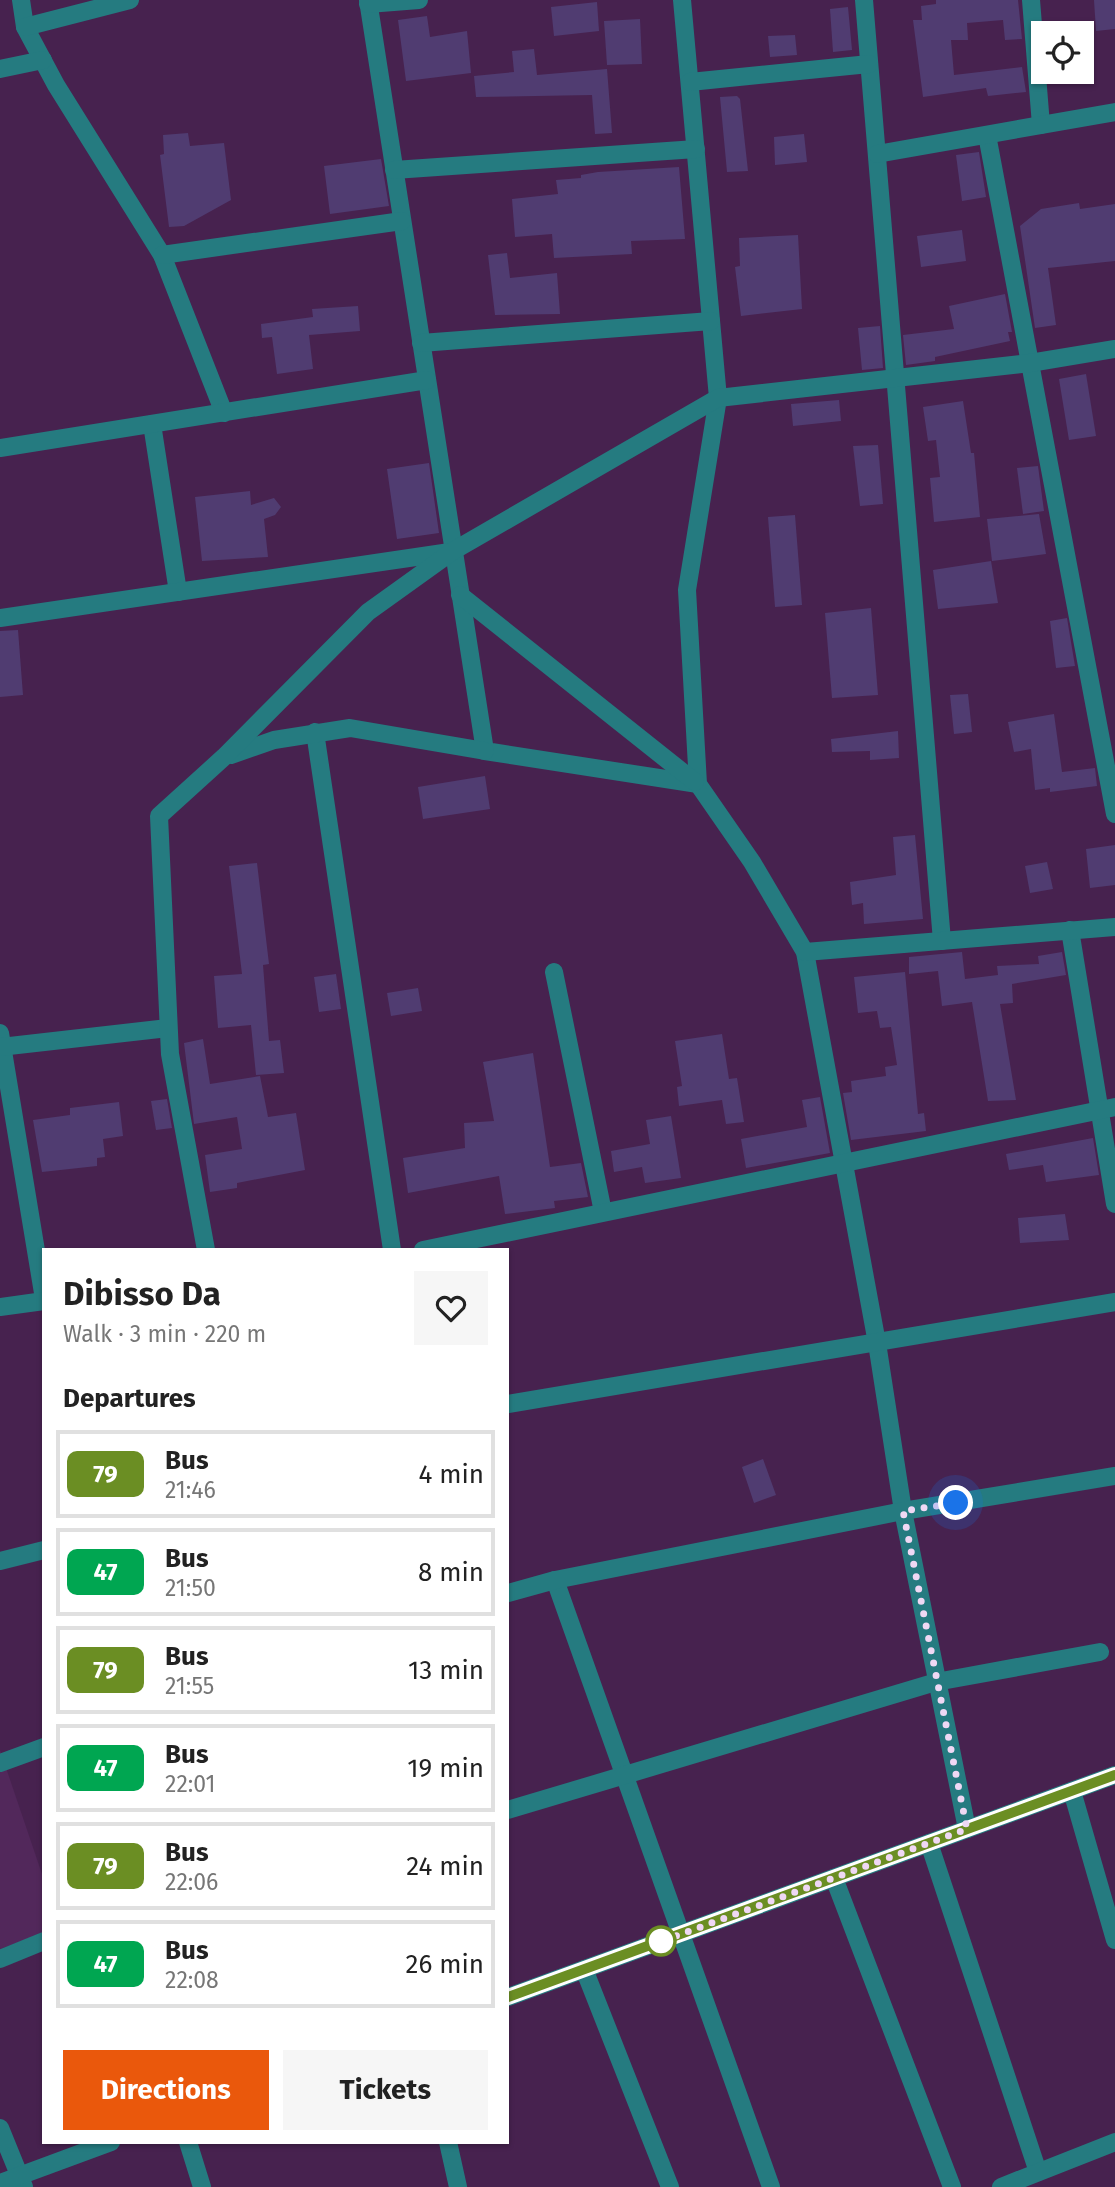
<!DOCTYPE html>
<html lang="en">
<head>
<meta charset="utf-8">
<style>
	:root { --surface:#fff; --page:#f6f6f6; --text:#222; --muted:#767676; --line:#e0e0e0; --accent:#ea580c }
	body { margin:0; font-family:"Fira Sans",sans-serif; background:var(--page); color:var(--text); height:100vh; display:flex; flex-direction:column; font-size:26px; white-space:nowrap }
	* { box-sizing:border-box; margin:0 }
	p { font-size:23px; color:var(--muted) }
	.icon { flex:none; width:38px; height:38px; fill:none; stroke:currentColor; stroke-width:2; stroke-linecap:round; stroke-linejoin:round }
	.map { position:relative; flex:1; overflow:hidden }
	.side { position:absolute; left:42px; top:1248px; width:467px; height:896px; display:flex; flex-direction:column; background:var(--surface); border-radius:0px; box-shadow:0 2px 5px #0004 }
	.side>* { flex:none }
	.badge { padding:0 14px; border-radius:10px; font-size:24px; line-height:46px }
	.buttons { position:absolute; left:1031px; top:21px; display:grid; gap:14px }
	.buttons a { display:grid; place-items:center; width:63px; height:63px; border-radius:0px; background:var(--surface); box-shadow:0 2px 5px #0004; font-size:35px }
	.you { position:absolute; width:35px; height:35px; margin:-18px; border:5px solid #fff; border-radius:50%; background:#1a73e8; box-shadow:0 0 0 10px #1a73e833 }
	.map>.badge { position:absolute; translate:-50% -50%; box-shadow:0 0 0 4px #fff }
	h2 { padding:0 21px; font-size:26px; line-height:63px }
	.round { display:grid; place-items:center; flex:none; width:74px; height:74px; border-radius:0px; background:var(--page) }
	.summary { display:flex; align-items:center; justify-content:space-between; height:119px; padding:0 21px }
	h1 { font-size:33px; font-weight:700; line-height:52px }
	.action { display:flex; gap:14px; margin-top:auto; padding:14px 21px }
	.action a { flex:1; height:80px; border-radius:0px; background:var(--accent); color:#fff; font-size:28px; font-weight:700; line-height:80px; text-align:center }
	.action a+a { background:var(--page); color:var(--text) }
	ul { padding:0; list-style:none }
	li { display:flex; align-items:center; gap:21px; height:88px; margin:0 14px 10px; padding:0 7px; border:4px solid var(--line); border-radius:0px }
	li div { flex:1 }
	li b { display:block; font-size:26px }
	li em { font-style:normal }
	li .badge { min-width:77px; font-weight:700; text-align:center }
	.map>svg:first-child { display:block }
	.built { fill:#52285b }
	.building { fill:#503c71 }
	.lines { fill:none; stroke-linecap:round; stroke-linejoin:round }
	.minor { stroke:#257b80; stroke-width:18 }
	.line-casing { stroke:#fff; stroke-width:16 }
	.line { stroke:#6b8e23; stroke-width:10 }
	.walk { stroke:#efd8f4; stroke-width:7; stroke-dasharray:0 12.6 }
	.stop-dot { fill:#fff; stroke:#6b8e23; stroke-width:3.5 }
</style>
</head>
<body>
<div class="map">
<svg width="1115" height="2187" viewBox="0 0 1115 2187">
	<rect width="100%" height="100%" fill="#47224f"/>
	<polygon class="built" points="0,1750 44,1880 44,1933 0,1949"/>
	<g class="building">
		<polygon points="936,0 1018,0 1022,39 1005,40 1003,20 967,23 968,40 951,40 954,75 1022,67 1026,92 988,96 986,88 923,97 913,20 922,20 921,6 936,4"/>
		<polygon points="1094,0 1115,0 1115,29 1096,31"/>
		<polygon points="597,2 599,31 554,36 551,7"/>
		<polygon points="848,7 852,50 833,52 830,9"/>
		<polygon points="427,16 430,37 467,31 471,73 406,81 398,20"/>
		<polygon points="640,19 642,64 607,65 604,21"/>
		<polygon points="795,35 797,55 770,57 768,36"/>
		<polygon points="534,49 537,75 607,69 612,133 595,134 592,95 476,97 474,76 514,72 512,51"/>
		<polygon points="737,96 740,99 748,171 727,172 720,97"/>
		<polygon points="188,133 190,146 224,143 231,200 184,226 169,227 160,155 164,154 163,135"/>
		<polygon points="804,134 807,162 775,165 774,137"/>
		<polygon points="979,152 986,197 962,201 956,155"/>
		<polygon points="381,159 389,206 330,214 324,166"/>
		<polygon points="679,167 685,239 631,241 632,254 554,258 552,234 515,237 512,199 558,194 556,180 581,178 581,175 598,172"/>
		<polygon points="1079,203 1080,209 1115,204 1115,261 1048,268 1056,325 1035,328 1020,226 1041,209"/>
		<polygon points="962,230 966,261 921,267 917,236"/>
		<polygon points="798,235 802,309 741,316 735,267 740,266 739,238"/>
		<polygon points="507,253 510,278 557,273 560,314 495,315 488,255"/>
		<polygon points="1005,294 1012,332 1008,332 1010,341 935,357 935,361 906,365 903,335 954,329 949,306"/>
		<polygon points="358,306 360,331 309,335 313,369 277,374 272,337 262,338 261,324 313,317 312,309"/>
		<polygon points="880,326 883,368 862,370 858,328"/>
		<polygon points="1086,374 1096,436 1069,440 1059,379"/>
		<polygon points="839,400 841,421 793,426 791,404"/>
		<polygon points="963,401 971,453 974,453 980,517 934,522 930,478 940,477 936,440 928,441 923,407"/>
		<polygon points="878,445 883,504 860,506 853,446"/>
		<polygon points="429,463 439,533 397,539 387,469"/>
		<polygon points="1038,466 1044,511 1023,514 1017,468"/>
		<polygon points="250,491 251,505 274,498 281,507 275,515 264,519 268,557 202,561 195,497"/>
		<polygon points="1039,514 1046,554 992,561 987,519"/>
		<polygon points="795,515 802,605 775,607 768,517"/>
		<polygon points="991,561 998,603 938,609 933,570"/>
		<polygon points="871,608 878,695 832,698 825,613"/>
		<polygon points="1067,618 1075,666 1056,668 1050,621"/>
		<polygon points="18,630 23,695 0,697 0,631"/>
		<polygon points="968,694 972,732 954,734 950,695"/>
		<polygon points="1054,714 1062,772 1095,768 1097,786 1050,792 1050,788 1035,790 1031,749 1014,752 1008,722"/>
		<polygon points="898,731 899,758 870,760 870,751 832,752 831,739"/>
		<polygon points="485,776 490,809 423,819 418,787"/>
		<polygon points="915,835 923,919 864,924 863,903 852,905 850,882 896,875 893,837"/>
		<polygon points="1115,845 1115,885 1090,888 1086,849"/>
		<polygon points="1047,862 1053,889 1030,893 1025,866"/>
		<polygon points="257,863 269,964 263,965 269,1041 280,1040 284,1073 256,1075 251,1025 218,1028 214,976 242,974 229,866"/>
		<polygon points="962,952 965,979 998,975 997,966 1039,964 1038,956 1062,952 1066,975 1012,984 1013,1003 1000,1004 1016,1100 988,1101 972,1002 942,1006 938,971 909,974 909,957"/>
		<polygon points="905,972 918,1114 924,1113 926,1131 851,1140 843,1093 852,1092 851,1081 886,1076 885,1067 897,1065 891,1027 880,1028 877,1011 858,1013 854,977"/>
		<polygon points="336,974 341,1009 319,1012 314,977"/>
		<polygon points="418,988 422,1011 391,1016 387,993"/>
		<polygon points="722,1034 729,1079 737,1078 744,1122 726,1124 722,1100 679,1106 677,1087 682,1086 675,1041"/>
		<polygon points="203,1039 210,1084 260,1076 268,1117 296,1113 305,1170 237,1183 237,1188 210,1192 205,1155 242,1149 237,1117 194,1124 184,1043"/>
		<polygon points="533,1053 550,1167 581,1163 588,1197 554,1201 555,1208 505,1214 499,1176 408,1193 403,1158 465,1148 464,1123 494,1121 483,1062"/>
		<polygon points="820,1097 830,1153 746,1168 741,1139 807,1127 802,1100"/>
		<polygon points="167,1099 172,1128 156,1130 151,1101"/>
		<polygon points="119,1102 123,1136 103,1139 105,1157 97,1158 97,1166 42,1172 33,1120 70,1115 70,1108"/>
		<polygon points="671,1116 681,1178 645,1183 642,1167 614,1172 611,1151 650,1144 646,1120"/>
		<polygon points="1093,1138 1099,1175 1046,1182 1043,1165 1009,1170 1006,1154"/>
		<polygon points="1065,1214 1069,1240 1020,1243 1018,1218"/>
		<polygon points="763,1459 776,1495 754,1503 742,1467"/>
	</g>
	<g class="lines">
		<g class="minor">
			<polyline points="21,0 25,27 56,85 162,255 224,413"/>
			<polyline points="368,0 485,751 698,784"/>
			<polyline points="682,0 718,398 687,590 698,784 752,862 805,952 877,1343 903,1511 967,1829"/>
			<polyline points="864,0 942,941"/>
			<polyline points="1031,0 1041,125"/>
			<polyline points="368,4 419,0"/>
			<polyline points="25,27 130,0"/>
			<polyline points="0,69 43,60"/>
			<polyline points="690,82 869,64"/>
			<polyline points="987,135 1115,814"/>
			<polyline points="877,154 1115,112"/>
			<polyline points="394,170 696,149"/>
			<polyline points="162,255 402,221"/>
			<polyline points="421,343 711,321"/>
			<polyline points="152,424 178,592"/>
			<polyline points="0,448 427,380"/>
			<polyline points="460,595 695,782"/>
			<polyline points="0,618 450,552"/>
			<polyline points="315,732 392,1250"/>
			<polyline points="231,755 274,740 350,728 485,751"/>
			<polyline points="1070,930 1115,1204"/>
			<polyline points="805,952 1115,927"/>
			<polyline points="554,972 603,1212"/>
			<polyline points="0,1033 44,1299"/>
			<polyline points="0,1047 168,1028"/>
			<polyline points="206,1250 170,1054 159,816 224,757 368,612 453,551 718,398 1030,363 1115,349"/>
			<polyline points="423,1250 1115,1107"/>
			<polyline points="0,1307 44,1301"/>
			<polyline points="508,1404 1115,1302"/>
			<polyline points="0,1561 44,1550"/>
			<polyline points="555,1580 771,2187"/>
			<polyline points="508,1593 555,1580 903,1511 1115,1476"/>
			<polyline points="0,1763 44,1747"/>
			<polyline points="1072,1791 1115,1940"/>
			<polyline points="508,1810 936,1682 1100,1652"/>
			<polyline points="929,1843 1038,2172"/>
			<polyline points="834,1878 952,2187"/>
			<polyline points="0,1959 44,1941"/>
			<polyline points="584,1969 670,2187"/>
			<polyline points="508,1997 1115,1775"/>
			<polyline points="0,2128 24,2187"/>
			<polyline points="188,2142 202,2187"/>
			<polyline points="448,2142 458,2187"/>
			<polyline points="0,2183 111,2142"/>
			<polyline points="1001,2187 1115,2142"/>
		</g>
	</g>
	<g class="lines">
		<defs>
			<polyline id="line" points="508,1997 1115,1775"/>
		</defs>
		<use href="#line" class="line-casing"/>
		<use href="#line" class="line"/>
		<polyline class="walk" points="661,1941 657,1943 967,1829 903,1511 956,1503"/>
	</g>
	<circle class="stop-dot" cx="661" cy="1941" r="14"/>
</svg>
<div class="buttons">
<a><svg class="icon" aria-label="locate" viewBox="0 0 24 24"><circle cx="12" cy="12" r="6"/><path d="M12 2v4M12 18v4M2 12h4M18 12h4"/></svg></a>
</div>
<div class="you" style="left:956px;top:1503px"></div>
<section class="side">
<div class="summary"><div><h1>Dibisso Da</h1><p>Walk · 3 min · 220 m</p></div><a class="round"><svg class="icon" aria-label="heart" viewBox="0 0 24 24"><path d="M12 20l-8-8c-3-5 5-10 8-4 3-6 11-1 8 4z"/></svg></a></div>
<h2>Departures</h2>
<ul>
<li><span class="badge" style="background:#6b8e23;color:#fff">79</span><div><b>Bus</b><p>21:46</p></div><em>4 min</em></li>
<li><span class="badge" style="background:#00a651;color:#fff">47</span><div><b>Bus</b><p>21:50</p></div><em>8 min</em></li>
<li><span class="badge" style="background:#6b8e23;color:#fff">79</span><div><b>Bus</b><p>21:55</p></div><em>13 min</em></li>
<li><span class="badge" style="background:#00a651;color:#fff">47</span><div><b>Bus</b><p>22:01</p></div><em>19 min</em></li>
<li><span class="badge" style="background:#6b8e23;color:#fff">79</span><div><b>Bus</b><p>22:06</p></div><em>24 min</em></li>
<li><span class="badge" style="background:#00a651;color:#fff">47</span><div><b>Bus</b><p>22:08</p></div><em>26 min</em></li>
</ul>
<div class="action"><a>Directions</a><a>Tickets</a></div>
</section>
</div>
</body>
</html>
